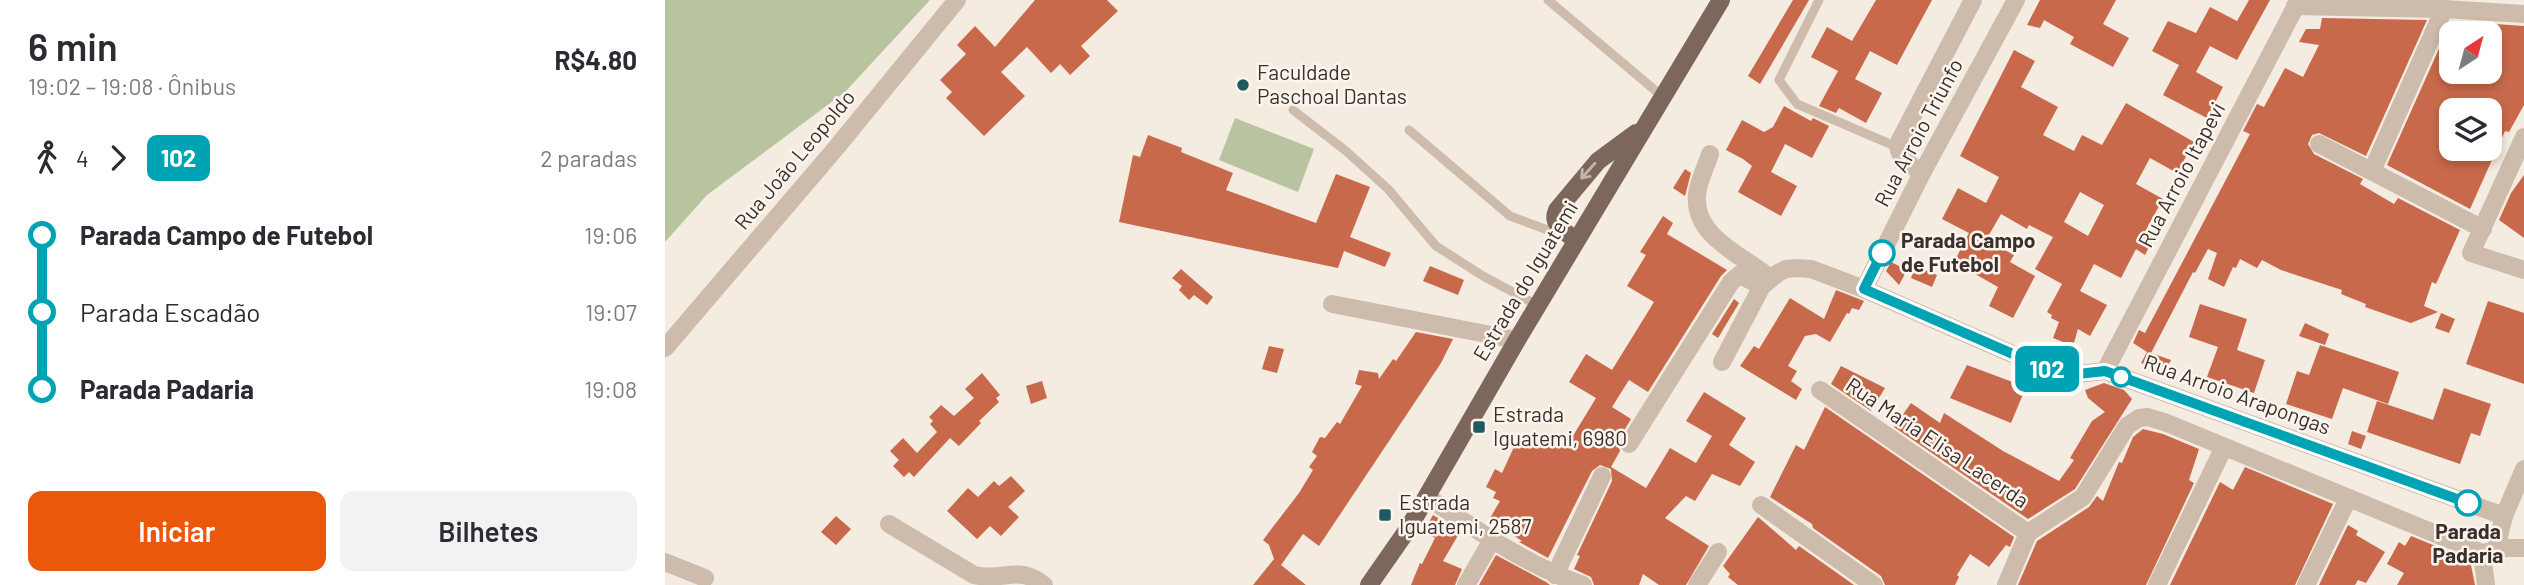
<!DOCTYPE html>
<html lang="pt">
<head>
<meta charset="utf-8">
<style>
	:root { --surface:#fff; --page:#f2f2f3; --text:#2b2b33; --muted:#7c7c81; --accent:#ea580c }
	body { margin:0; font-family:Barlow,sans-serif; background:var(--page); color:var(--text); height:100vh; display:flex; flex-direction:column; font-size:26px; white-space:nowrap }
	* { box-sizing:border-box; margin:0 }
	p { font-size:23px; color:var(--muted) }
	.icon { flex:none; width:38px; height:38px; fill:none; stroke:currentColor; stroke-width:2; stroke-linecap:round; stroke-linejoin:round }
	.map { position:relative; flex:1; overflow:hidden }
	.drawer { display:flex; flex-direction:column; background:var(--surface); width:665px }
	.drawer>* { flex:none }
	.badge { padding:0 14px; border-radius:10px; font-size:24px; line-height:46px }
	.needle { width:46px; rotate:36deg }
	.controls { position:absolute; left:1774px; top:21px; display:grid; gap:14px }
	.controls a { display:grid; place-items:center; width:63px; height:63px; border-radius:14px; background:var(--surface); box-shadow:0 4px 10px #0003; font-size:35px }
	.map>.badge { position:absolute; translate:-50% -50%; box-shadow:0 0 0 4px #fff }
	.legs { display:flex; align-items:center; gap:10px; height:77px; padding:0 28px; font-size:23px }
	.legs p { margin-inline-start:auto }
	.overview { display:flex; align-items:center; justify-content:space-between; height:119px; padding:0 28px }
	h1 { font-size:38px; font-weight:600; line-height:52px }
	.action { display:flex; gap:14px; margin-top:auto; padding:14px 28px }
	.action a { flex:1; height:80px; border-radius:14px; background:var(--accent); color:#fff; font-size:28px; font-weight:600; line-height:80px; text-align:center }
	.action a+a { background:var(--page); color:var(--text) }
	ul { padding:0 28px; list-style:none }
	li { display:flex; align-items:center; gap:24px; height:77px; font-size:26px }
	li i { display:grid; place-items:center; width:10px; height:100%; margin:0 9px; background:currentColor }
	li i::after { content:''; width:18px; height:18px; margin:-9px; border:5px solid; border-radius:50%; background:var(--surface) }
	li p { margin-inline-start:auto }
	li:first-child i { background:linear-gradient(#0000 50%,currentColor 0) }
	li:last-child i { background:linear-gradient(currentColor 50%,#0000 0) }
	main { display:flex; flex:1; min-height:0 }
	.map>svg:first-child { display:block }
	.green { fill:#b8c4a0 }
	.building { fill:#c8694b; fill-rule:evenodd }
	.lines { fill:none; stroke-linecap:round; stroke-linejoin:round }
	.service { stroke:#cdbbac; stroke-width:9 }
	.minor { stroke:#cdbbac; stroke-width:18 }
	.primary { stroke:#7d675c; stroke-width:18 }
	.oneway { stroke:#c2b5ac }
	.line-1-casing { stroke:#fff; stroke-width:16 }
	.line-1 { stroke:#00a3b4; stroke-width:10 }
	.poi-dot { fill:#1f5a5e; stroke:#fbf5ee; stroke-width:2.5 }
	.stop-1-dot { fill:#fff; stroke:#00a3b4; stroke-width:3.5 }
	.labels { text-anchor:middle; stroke-width:5; stroke-linejoin:round; paint-order:stroke }
	.poi-label { font-size:21px; fill:#3b302b; stroke:#fbf5ee; text-anchor:start }
	.street-label { font-size:21px; fill:#3b302b; stroke:#fbf5ee }
	.stop-label { font-size:21px; font-weight:bold; fill:#3b302b; stroke:#fbf5ee; text-anchor:start }
</style>
</head>
<body>
<main>
<section class="drawer">
<div class="overview"><div><h1>6 min</h1><p>19:02 – 19:08 · Ônibus</p></div><b>R$4.80</b></div>
<div class="legs"><svg class="icon" aria-label="walk" viewBox="0 0 24 24"><circle cx="13" cy="4" r="2"/><path d="M13 8l-2 6 4 7M11 14l-3 7M7 12l3-4h3l4 4"/></svg>4<svg class="icon" aria-label="forward" viewBox="0 0 24 24"><path d="M9 5l7 7-7 7"/></svg><b class="badge" style="background:#00a3b4;color:#fff">102</b><p>2 paradas</p></div>
<ul>
<li><i style="color:#00a3b4"></i><b>Parada Campo de Futebol</b><p>19:06</p></li>
<li><i style="color:#00a3b4"></i><span>Parada Escadão</span><p>19:07</p></li>
<li><i style="color:#00a3b4"></i><b>Parada Padaria</b><p>19:08</p></li>
</ul>
<div class="action"><a>Iniciar</a><a>Bilhetes</a></div>
</section>
<div class="map">
<svg width="1859" height="585" viewBox="0 0 1859 585">
	<rect width="100%" height="100%" fill="#f4ebe1"/>
	<g class="green">
		<polygon points="0,0 265,0 180,92 42,195 0,242"/>
		<polygon points="570,118 649,149 633,192 554,160"/>
	</g>
	<g class="building">
		<polygon points="370,0 442,0 453,11 416,46 425,56 405,75 395,64 386,73 362,47 336,72 360,96 319,136 281,98 287,92 275,80 301,54 292,45 310,26 330,47"/>
		<polygon points="1128,0 1144,0 1095,84 1083,76"/>
		<polygon points="1211,0 1267,0 1232,65 1205,51 1190,79 1217,93 1201,123 1174,108 1171,113 1154,106 1173,71 1146,57 1162,27 1187,41"/>
		<polygon points="1375,0 1451,0 1438,24 1464,38 1448,67 1405,44 1409,37 1379,20 1375,28 1362,25"/>
		<polygon points="1584,0 1605,0 1572,60 1545,46 1531,72 1558,87 1542,118 1498,95 1514,65 1487,51 1503,21 1531,33 1545,7 1572,21"/>
		<polygon points="1657,18 1762,20 1701,156 1654,133 1647,135 1643,144 1649,154 1698,179 1695,184 1729,204 1733,198 1795,230 1771,284 1767,282 1759,306 1773,312 1746,323 1700,307 1701,304 1676,294 1677,290 1616,270 1597,260 1592,268 1575,259 1571,268 1568,267 1559,287 1543,279 1552,253 1543,249 1530,273 1528,272 1486,353 1506,360 1500,372 1476,363 1482,352 1468,343 1474,330 1480,333 1575,153 1585,134 1578,131 1592,104 1599,107 1620,68 1638,77 1654,45 1634,42 1641,29 1655,29"/>
		<path d="M1786 21 1859 26V105L1844 132 1840 131 1805 209 1722 165 1777 42 1787 60V72L1817 74V72H1825V33H1782ZM1787 110H1825V149H1787Z"/>
		<path d="M1349 50 1370 61 1356 87 1393 107 1378 135 1409 151 1417 135 1437 145 1461 103 1529 142 1512 173 1485 158 1471 184 1498 199 1482 228 1491 233 1480 255 1471 249 1456 278 1429 264 1415 291 1442 305 1425 336 1413 329 1408 346 1388 338 1394 322 1386 318 1387 315 1382 312 1397 284 1370 269 1388 237 1364 225 1362 229 1336 214 1321 240 1349 255 1345 262 1370 276 1348 318 1324 306 1333 287 1289 262 1304 233 1277 219 1293 188 1321 203 1334 177 1295 156ZM1415 192 1439 205 1423 236 1399 222Z"/>
		<polygon points="1119,106 1146,121 1148,118 1164,126 1147,158 1120,144 1106,172 1132,186 1116,216 1073,192 1087,166 1078,159 1061,150 1077,120 1099,132 1108,127"/>
		<polygon points="483,135 517,148 516,152 568,173 561,190 651,223 671,174 705,187 685,237 726,253 720,267 679,251 673,268 454,222 468,155 475,157"/>
		<polygon points="1020,169 1026,173 1020,196 1008,188"/>
		<polygon points="1859,175 1859,238 1834,220 1846,193"/>
		<polygon points="998,216 1008,223 1002,234 1062,270 1056,276 983,392 964,380 947,407 966,419 954,439 953,444 955,451 946,467 981,488 1005,448 1031,463 1047,436 1021,421 1039,392 1081,418 1064,445 1090,462 1075,486 1047,474 1030,501 1021,496 1000,518 1044,546 1021,585 994,585 978,574 974,585 929,585 926,577 909,569 915,556 912,555 947,481 946,469 935,465 927,471 883,558 854,542 857,541 824,520 835,501 828,498 831,492 821,487 830,469 837,473 855,434 867,441 872,433 889,442 892,438 903,444 931,398 904,382 921,354 947,370 989,302 962,286 981,255 975,252"/>
		<polygon points="1226,262 1242,270 1234,285 1221,271"/>
		<polygon points="765,266 799,280 793,295 758,281"/>
		<polygon points="1250,266 1272,275 1267,287 1246,278"/>
		<polygon points="516,269 548,297 542,305 529,295 524,300 514,290 517,286 507,278"/>
		<polygon points="1171,290 1199,301 1194,310 1187,308 1184,314 1182,313 1165,342 1151,334 1140,336 1123,366 1132,371 1126,381 1137,389 1131,400 1075,366 1089,346 1094,349 1125,298 1159,319"/>
		<polygon points="1069,299 1074,303 1053,338 1047,334"/>
		<polygon points="1823,301 1859,313 1859,384 1801,364"/>
		<polygon points="1535,304 1582,319 1572,350 1600,360 1589,393 1542,377 1553,347 1524,337"/>
		<polygon points="1776,313 1790,319 1784,333 1770,328"/>
		<polygon points="1640,323 1664,334 1660,345 1634,336"/>
		<polygon points="751,332 788,339 776,363 654,546 638,534 616,565 641,585 588,585 609,559 604,545 598,540 634,493 648,470 644,467 652,456 647,452 655,437 660,438 672,422 675,424 697,386 690,384 694,370 713,373 714,379 728,359 731,361"/>
		<polygon points="1655,345 1734,372 1723,404 1678,388 1667,419 1621,404 1632,371 1644,375"/>
		<polygon points="604,346 619,349 612,373 597,369"/>
		<polygon points="1302,365 1361,387 1346,423 1285,398"/>
		<polygon points="1176,366 1220,388 1206,411 1166,384"/>
		<polygon points="317,373 335,395 331,398 334,402 314,421 316,423 294,446 285,438 249,477 244,472 239,477 228,466 234,460 225,451 238,438 252,453 272,432 265,424 268,421 264,417 276,405 289,416 309,398 300,389"/>
		<polygon points="377,381 382,398 366,404 361,386"/>
		<polygon points="1439,383 1459,390 1467,399 1410,489 1363,519 1229,427 1246,403 1275,423 1279,413 1338,451 1394,481 1409,460 1405,458 1427,421 1440,412 1423,398 1420,390"/>
		<polygon points="1779,388 1826,404 1815,436 1806,433 1795,464 1702,432 1712,401 1768,420"/>
		<polygon points="1160,407 1349,537 1345,547 1341,545 1324,567 1305,554 1292,575 1294,577 1290,585 1220,585 1216,576 1148,528 1147,524 1105,497 1131,445 1139,450"/>
		<polygon points="1478,429 1498,434 1534,449 1524,480 1529,483 1481,585 1353,585 1372,541 1424,507 1432,496 1438,501 1454,462 1457,463 1468,437"/>
		<polygon points="1687,431 1701,436 1696,449 1683,444"/>
		<polygon points="1580,467 1668,504 1630,585 1505,585 1555,482 1568,490"/>
		<polygon points="346,476 360,491 343,507 354,517 336,536 325,526 312,539 282,511 303,488 313,497 329,481 334,486"/>
		<polygon points="768,515 795,532 778,561 797,569 790,585 746,585 755,563 757,564 770,538 759,531"/>
		<polygon points="171,516 186,529 171,545 156,532"/>
		<polygon points="1093,517 1131,550 1134,546 1189,585 1073,585 1063,577 1065,574 1058,566"/>
		<polygon points="1683,525 1693,531 1691,535 1720,552 1701,583 1693,580 1690,585 1654,585"/>
		<polygon points="1746,536 1805,560 1810,585 1732,585 1739,573 1722,564 1734,542 1740,546"/>
		<polygon points="831,555 881,582 885,585 814,585"/>
	</g>
	<g class="lines">
		<g class="service">
			<polyline points="883,0 998,97"/>
			<polyline points="1154,0 1114,80 1132,104 1232,147"/>
			<polyline points="628,110 681,151 723,189 771,246 818,276 872,305"/>
			<polyline points="744,130 845,216 896,235"/>
		</g>
		<g class="minor">
			<polyline points="1630,6 1779,9 1859,14"/>
			<polyline points="1859,137 1806,253 1859,270"/>
			<polyline points="1654,144 1818,229"/>
			<path d="M1045 154C1041 167 1033 182 1032 195 1028 237 1079 256 1105 278"/>
			<polyline points="1707,171 1779,9"/>
			<path d="M1257 173C1247 165 1230 157 1234 142L1308 0"/>
			<polyline points="1199,289 1257,173 1351,0"/>
			<polyline points="667,304 852,340"/>
			<polyline points="0,348 171,148 292,0"/>
			<polyline points="1057,362 1097,286 1113,273 1121,269 1132,268 1146,269 1199,289 1382,369 1413,374 1440,371 1839,516"/>
			<polyline points="1440,371 1634,0"/>
			<polyline points="1155,390 1363,533"/>
			<polyline points="964,444 1066,282 1074,275 1097,286"/>
			<path d="M762 497C812 530 861 565 918 585"/>
			<polyline points="1096,505 1209,585"/>
			<path d="M224 524 309 575C340 582 352 564 379 585"/>
			<polyline points="1831,548 1839,516 1859,469"/>
			<polyline points="1817,553 1821,585"/>
			<polyline points="0,562 40,578"/>
			<polyline points="890,575 937,476"/>
			<polyline points="801,585 827,540"/>
			<polyline points="1032,585 1053,552"/>
			<polyline points="1341,585 1363,533 1418,497 1462,426 1474,418 1483,417 1502,423 1817,553 1829,551 1831,548 1859,548"/>
			<polyline points="1492,585 1559,447"/>
			<polyline points="1641,585 1683,499"/>
		</g>
		<g class="primary">
			<path d="M911 240C901 232 885 225 892 210L933 161 971 133"/>
			<polyline points="704,585 743,529 852,340 1056,0"/>
		</g>
	</g>
	<defs><path id="oneway-shaft" d="M-6 0H5M1.5-3L5.5 0L1.5 3" fill="none" stroke-width="1.6" stroke-linecap="round" stroke-linejoin="round" transform="scale(1.75)"/></defs>
	<use class="oneway" href="#oneway-shaft" transform="translate(923 171) rotate(132)"/>
	<g class="lines">
		<defs>
			<polyline id="line-1" points="1217,253 1199,289 1382,369 1413,374 1440,371 1803,503"/>
		</defs>
		<use href="#line-1" class="line-1-casing"/>
		<use href="#line-1" class="line-1"/>
	</g>
	<g class="poi-dot">
		<circle cx="578" cy="85" r="7"/>
		<rect x="807" y="420" width="14" height="14" rx="3.5"/>
		<rect x="713" y="508" width="14" height="14" rx="3.5"/>
	</g>
	<g class="stop-1-dot">
		<circle cx="1217" cy="253" r="12"/>
		<circle cx="1456" cy="377" r="9"/>
		<circle cx="1803" cy="503" r="12"/>
	</g>
	<g class="labels">
		<g class="poi-label">
			<text x="592" y="80">Faculdade<tspan x="592" dy="24">Paschoal Dantas</tspan></text>
			<text x="828" y="422">Estrada<tspan x="828" dy="24">Iguatemi, 6980</tspan></text>
			<text x="734" y="510">Estrada<tspan x="734" dy="24">Iguatemi, 2587</tspan></text>
		</g>
		<g class="street-label">
			<text transform="translate(1254 133) rotate(-62)" y="7">Rua Arroio Triunfo</text>
			<text transform="translate(130 160) rotate(-50)" y="7">Rua João Leopoldo</text>
			<text transform="translate(1517 175) rotate(-62)" y="7">Rua Arroio Itapevi</text>
			<text transform="translate(861 281) rotate(-59)" y="7">Estrada do Iguatemi</text>
			<text transform="translate(1572 395) rotate(20)" y="7">Rua Arroio Arapongas</text>
			<text transform="translate(1272 443) rotate(34)" y="7">Rua Maria Elisa Lacerda</text>
		</g>
		<g class="stop-label">
			<text x="1236" y="248">Parada Campo<tspan x="1236" dy="24">de Futebol</tspan></text>
			<text x="1803" y="539" text-anchor="middle">Parada<tspan x="1803" dy="24">Padaria</tspan></text>
		</g>
	</g>
</svg>
<div class="controls">
<a><svg class="needle" viewBox="-14 -14 28 28"><path d="M0-13l5 13h-10z" fill="#e53935"/><path d="M0 13l5-13h-10z" fill="#7c7c81"/></svg></a>
<a><svg class="icon" aria-label="layers" viewBox="0 0 24 24"><path d="M12 4l9 5-9 5-9-5zM3 14l9 5 9-5"/></svg></a>
</div>
<b class="badge" style="left:1382px;top:369px;background:#00a3b4;color:#fff">102</b>
</div>
</main>
</body>
</html>
